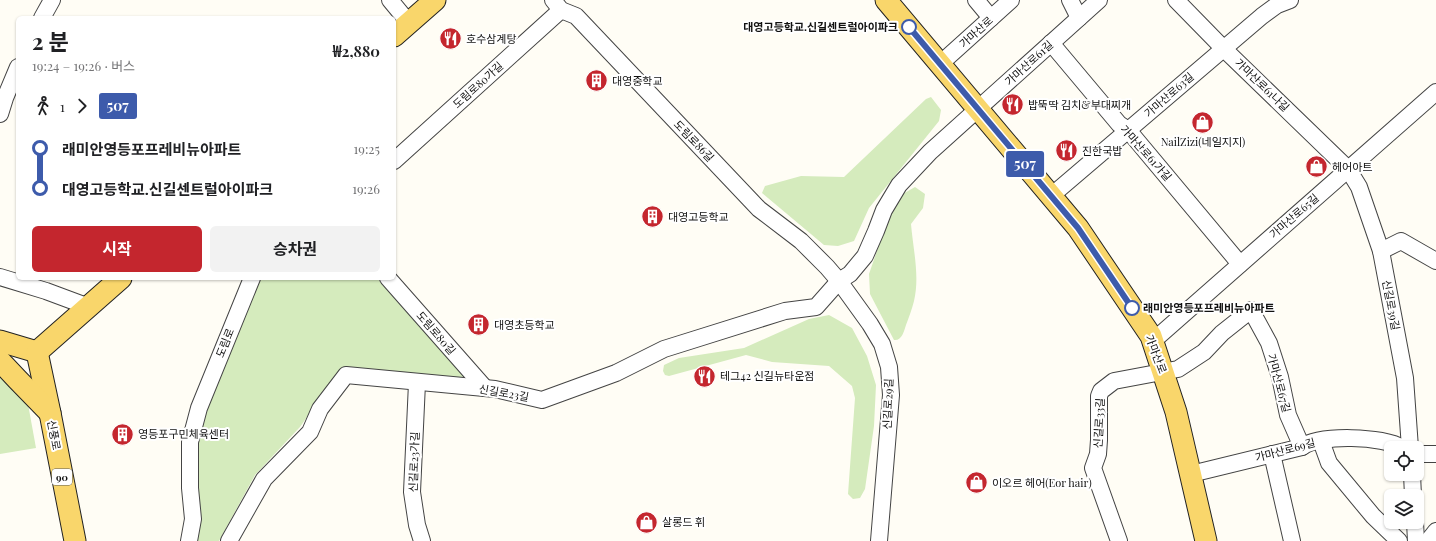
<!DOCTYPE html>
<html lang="ko">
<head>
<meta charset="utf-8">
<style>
	:root { --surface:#fff; --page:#f2f2f2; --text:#202124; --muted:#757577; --accent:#c4262e }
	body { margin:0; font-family:"Playfair Display","Noto Sans KR",serif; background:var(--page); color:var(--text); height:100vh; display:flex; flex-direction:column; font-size:15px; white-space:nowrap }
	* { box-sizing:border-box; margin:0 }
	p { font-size:13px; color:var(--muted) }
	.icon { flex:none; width:22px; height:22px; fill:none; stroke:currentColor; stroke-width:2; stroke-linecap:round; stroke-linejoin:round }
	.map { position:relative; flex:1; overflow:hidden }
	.sheet { position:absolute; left:16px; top:16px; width:380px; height:264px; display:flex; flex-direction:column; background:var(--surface); border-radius:6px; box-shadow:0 1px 3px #0004 }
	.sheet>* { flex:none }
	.badge { padding:0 8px; border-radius:3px; font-size:14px; line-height:26px }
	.fabs { position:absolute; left:1384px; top:441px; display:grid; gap:8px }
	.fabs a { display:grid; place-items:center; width:40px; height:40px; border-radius:6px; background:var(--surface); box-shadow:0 1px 3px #0004; font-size:20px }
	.map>.badge { position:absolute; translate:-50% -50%; box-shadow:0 0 0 2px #fff }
	.legs { display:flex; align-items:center; gap:6px; height:44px; padding:0 16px; font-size:13px }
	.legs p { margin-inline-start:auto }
	.summary { display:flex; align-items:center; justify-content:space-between; height:68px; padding:0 16px }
	h1 { font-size:22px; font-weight:700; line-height:30px }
	.action { display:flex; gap:8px; margin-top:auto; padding:8px 16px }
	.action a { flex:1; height:46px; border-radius:6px; background:var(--accent); color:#fff; font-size:16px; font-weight:700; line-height:46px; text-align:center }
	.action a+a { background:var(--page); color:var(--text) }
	ul { padding:0 16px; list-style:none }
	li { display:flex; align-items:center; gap:14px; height:40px; font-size:15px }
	li i { display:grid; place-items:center; width:6px; height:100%; margin:0 5px; background:currentColor }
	li i::after { content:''; width:10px; height:10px; margin:-5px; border:3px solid; border-radius:50%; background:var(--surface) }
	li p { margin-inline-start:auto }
	li:first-child i { background:linear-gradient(#0000 50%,currentColor 0) }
	li:last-child i { background:linear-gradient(currentColor 50%,#0000 0) }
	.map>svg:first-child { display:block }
	.green { fill:#d5ebbd }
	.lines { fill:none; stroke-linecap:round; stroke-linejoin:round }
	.minor-casing { stroke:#444; stroke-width:18 }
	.major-casing { stroke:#222; stroke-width:23 }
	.minor { stroke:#fff; stroke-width:16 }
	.major { stroke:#f9d66b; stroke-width:21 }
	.line-1-casing { stroke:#fff; stroke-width:9 }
	.line-1 { stroke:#3d5bab; stroke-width:6 }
	.stop-1-dot { fill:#fff; stroke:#3d5bab; stroke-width:2 }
	.labels { text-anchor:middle; stroke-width:4; stroke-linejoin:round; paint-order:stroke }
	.shield { fill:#fff; stroke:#585858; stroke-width:1 }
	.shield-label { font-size:10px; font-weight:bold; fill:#111 }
	.stop-label { font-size:11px; font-weight:bold; fill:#111; stroke:#fff; text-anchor:end }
	.street-label { font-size:11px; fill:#111; stroke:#fff }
	.poi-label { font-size:11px; fill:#111; stroke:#fff; text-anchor:start }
</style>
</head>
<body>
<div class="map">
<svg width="1436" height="541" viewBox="0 0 1436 541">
	<rect width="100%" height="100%" fill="#fffdf5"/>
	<g class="green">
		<polygon points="931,97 941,110 939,121 869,208 854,241 838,246 824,245 762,193 765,186 801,176 844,177 926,99"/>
		<path d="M915 187 925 194 923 208 911 224C913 249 920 276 914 301 912 309 909 317 906 325 904 331 902 341 894 340L870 294 869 274 890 213 901 195Z"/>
		<polygon points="261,278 377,278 468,379 417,383 341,368 300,427 255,475 219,541 197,541 200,521 197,446 217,376"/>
		<polygon points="829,315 852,328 867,356 876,385 874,426 865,489 860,498 853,499 848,494 855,398 852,386 829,366 772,362 746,355 669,376 665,375 663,371 664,365 679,358 744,348 809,319"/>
		<polygon points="0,372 28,404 36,448 0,454"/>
	</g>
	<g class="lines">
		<defs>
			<g id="minor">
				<polyline points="390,0 409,23"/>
				<polyline points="553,0 561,10 576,16 759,209 801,241 827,267 839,281 870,324 882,344 889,367 891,395 879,541"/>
				<polyline points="976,0 991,18"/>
				<polyline points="1070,0 1079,18"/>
				<polyline points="1176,0 1224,49 1348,169 1359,187 1381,251 1405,378 1410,448"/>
				<polyline points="42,18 52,0"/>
				<polyline points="1051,43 1119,124 1128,130 1240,264"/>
				<polyline points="940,64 1011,0"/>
				<polyline points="0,114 5,98 18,67"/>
				<polyline points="394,161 561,10"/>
				<polyline points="1051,196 1262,16 1277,5 1290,0"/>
				<polyline points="1381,251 1401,241 1436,261"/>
				<polyline points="0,277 46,291 89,307"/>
				<polyline points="388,278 485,388"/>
				<polyline points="1153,341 1436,92"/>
				<polyline points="417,383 412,492 417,525 422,541"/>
				<polyline points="1321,441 1329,463 1373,516 1399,541"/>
				<polyline points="1272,454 1292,541"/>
				<polyline points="1417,454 1436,454"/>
				<path d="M1191 474 1302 447C1319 434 1384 436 1402 448"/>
				<polyline points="1412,474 1413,496"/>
				<polyline points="1415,522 1416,541"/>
				<polyline points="189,541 193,519 190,488 190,442 199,408 252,278"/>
				<polyline points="229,541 264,479 310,432 320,409 346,375 495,389 542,400 616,373 664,349 785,311 816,307 839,281 850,274 865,256 876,231 884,210 899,185 930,152 1099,0"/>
				<polyline points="1119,541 1093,468 1098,454 1099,440 1099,396 1101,391 1114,381 1178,369 1204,352 1222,333 1251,310 1269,343 1280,377 1288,415 1302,447"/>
				<polyline points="1428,541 1436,531"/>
			</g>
			<g id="major">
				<polyline points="886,0 1078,228 1151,336 1176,412 1206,541"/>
				<polyline points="394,36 435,0"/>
				<polyline points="0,341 37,352"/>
				<polyline points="37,352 50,413 75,541"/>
				<polyline points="37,352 121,278"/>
				<polyline points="0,361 17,379 50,413"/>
			</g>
		</defs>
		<use href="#minor" class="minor-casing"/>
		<use href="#major" class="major-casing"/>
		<use href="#minor" class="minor"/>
		<use href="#major" class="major"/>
	</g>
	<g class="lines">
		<defs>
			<polyline id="line-1" points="909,27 1078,228 1132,308"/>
		</defs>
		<use href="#line-1" class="line-1-casing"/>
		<use href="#line-1" class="line-1"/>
	</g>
	<defs>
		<symbol id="restaurant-disc" viewBox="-11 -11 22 22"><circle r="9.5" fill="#c4262e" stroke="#fff"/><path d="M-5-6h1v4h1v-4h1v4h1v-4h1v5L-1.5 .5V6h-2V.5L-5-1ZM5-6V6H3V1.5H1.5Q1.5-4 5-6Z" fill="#fff"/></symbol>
		<symbol id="building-disc" viewBox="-11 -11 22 22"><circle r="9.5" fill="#c4262e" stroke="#fff"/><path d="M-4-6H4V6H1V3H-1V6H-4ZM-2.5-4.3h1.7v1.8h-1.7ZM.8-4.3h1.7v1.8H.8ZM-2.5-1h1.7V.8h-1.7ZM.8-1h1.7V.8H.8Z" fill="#fff"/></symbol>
		<symbol id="shop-disc" viewBox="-11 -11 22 22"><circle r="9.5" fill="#c4262e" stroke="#fff"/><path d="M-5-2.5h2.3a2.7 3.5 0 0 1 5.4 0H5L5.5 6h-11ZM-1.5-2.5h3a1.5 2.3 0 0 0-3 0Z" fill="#fff"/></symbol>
	</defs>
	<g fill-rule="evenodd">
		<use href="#restaurant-disc" x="438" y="26" width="25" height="25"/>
		<use href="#building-disc" x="584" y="68" width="25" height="25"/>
		<use href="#restaurant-disc" x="1000" y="92" width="25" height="25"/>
		<use href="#shop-disc" x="1190" y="110" width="25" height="25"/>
		<use href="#restaurant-disc" x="1054" y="138" width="25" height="25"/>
		<use href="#shop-disc" x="1304" y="154" width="25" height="25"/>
		<use href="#building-disc" x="640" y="204" width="25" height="25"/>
		<use href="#building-disc" x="466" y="312" width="25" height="25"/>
		<use href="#restaurant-disc" x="692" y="364" width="25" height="25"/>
		<use href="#building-disc" x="110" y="422" width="25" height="25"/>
		<use href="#shop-disc" x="964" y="470" width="25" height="25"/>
		<use href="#shop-disc" x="634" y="510" width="25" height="25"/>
	</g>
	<g class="stop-1-dot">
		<circle cx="909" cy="27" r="7"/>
		<circle cx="1132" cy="308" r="7"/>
	</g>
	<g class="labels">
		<rect class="shield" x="52" y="469" width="20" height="16" rx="3"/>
		<g class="shield-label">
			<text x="62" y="481">90</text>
		</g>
		<g class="stop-label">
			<text x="898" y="31">대영고등학교.신길센트럴아이파크</text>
			<text x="1143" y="312" text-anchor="start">래미안영등포프레비뉴아파트</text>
		</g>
		<g class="street-label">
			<text transform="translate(976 32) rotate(-42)" y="4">가마산로</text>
			<text transform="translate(1029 63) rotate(-42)" y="4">가마산로61길</text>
			<text transform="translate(478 85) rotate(-42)" y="4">도림로80가길</text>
			<text transform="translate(1262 85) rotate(44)" y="4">가마산로61나길</text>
			<text transform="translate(1169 95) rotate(-41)" y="4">가마산로63길</text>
			<text transform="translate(694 141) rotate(46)" y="4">도림로86길</text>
			<text transform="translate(1146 153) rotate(48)" y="4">가마산로61가길</text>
			<text transform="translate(1294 216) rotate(-41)" y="4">가마산로65길</text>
			<text transform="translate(1391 305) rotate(79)" y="4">신길로39길</text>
			<text transform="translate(436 333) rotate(49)" y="4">도림로80길</text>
			<text transform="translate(225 343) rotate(-68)" y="4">도림로</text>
			<text transform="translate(1156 354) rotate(69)" y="4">가마산로</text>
			<text transform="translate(1279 383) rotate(75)" y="4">가마산로67길</text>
			<text transform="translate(504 393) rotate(10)" y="4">신길로23길</text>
			<text transform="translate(888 404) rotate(-88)" y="4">신길로29길</text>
			<text transform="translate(1099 423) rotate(-87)" y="4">신길로33길</text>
			<text transform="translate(54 435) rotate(79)" y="4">신풍로</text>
			<text transform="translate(1285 450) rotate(-15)" y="4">가마산로69길</text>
			<text transform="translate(414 462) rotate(-88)" y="4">신길로23가길</text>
		</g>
		<g class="poi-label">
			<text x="466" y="43">호수삼계탕</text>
			<text x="612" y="85">대영중학교</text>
			<text x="1028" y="109">밥뚝딱 김치&amp;부대찌개</text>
			<text x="1203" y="146" text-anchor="middle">NailZizi(네일지지)</text>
			<text x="1082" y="155">진한국밥</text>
			<text x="1332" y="171">헤어아트</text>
			<text x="668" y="221">대영고등학교</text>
			<text x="494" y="329">대영초등학교</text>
			<text x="720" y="380">테그42 신길뉴타운점</text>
			<text x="138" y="438">영등포구민체육센터</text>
			<text x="992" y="487">이오르 헤어(Eor hair)</text>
			<text x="662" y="526">살롱드 휘</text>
		</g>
	</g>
</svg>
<div class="fabs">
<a><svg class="icon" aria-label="locate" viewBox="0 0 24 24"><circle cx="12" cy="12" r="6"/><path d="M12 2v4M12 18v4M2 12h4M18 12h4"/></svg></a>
<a><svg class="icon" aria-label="layers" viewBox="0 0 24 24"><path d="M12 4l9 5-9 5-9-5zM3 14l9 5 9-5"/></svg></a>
</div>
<b class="badge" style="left:1025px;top:164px;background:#3d5bab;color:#fff">507</b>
<section class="sheet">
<div class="summary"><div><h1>2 분</h1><p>19:24 – 19:26 · 버스</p></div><b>₩2,880</b></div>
<div class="legs"><svg class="icon" aria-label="walk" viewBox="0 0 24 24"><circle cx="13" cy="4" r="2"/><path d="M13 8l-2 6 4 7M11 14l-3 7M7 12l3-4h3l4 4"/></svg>1<svg class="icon" aria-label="forward" viewBox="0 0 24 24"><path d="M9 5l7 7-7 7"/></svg><b class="badge" style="background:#3d5bab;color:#fff">507</b></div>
<ul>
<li><i style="color:#3d5bab"></i><b>래미안영등포프레비뉴아파트</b><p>19:25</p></li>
<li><i style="color:#3d5bab"></i><b>대영고등학교.신길센트럴아이파크</b><p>19:26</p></li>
</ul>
<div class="action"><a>시작</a><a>승차권</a></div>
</section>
</div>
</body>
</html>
